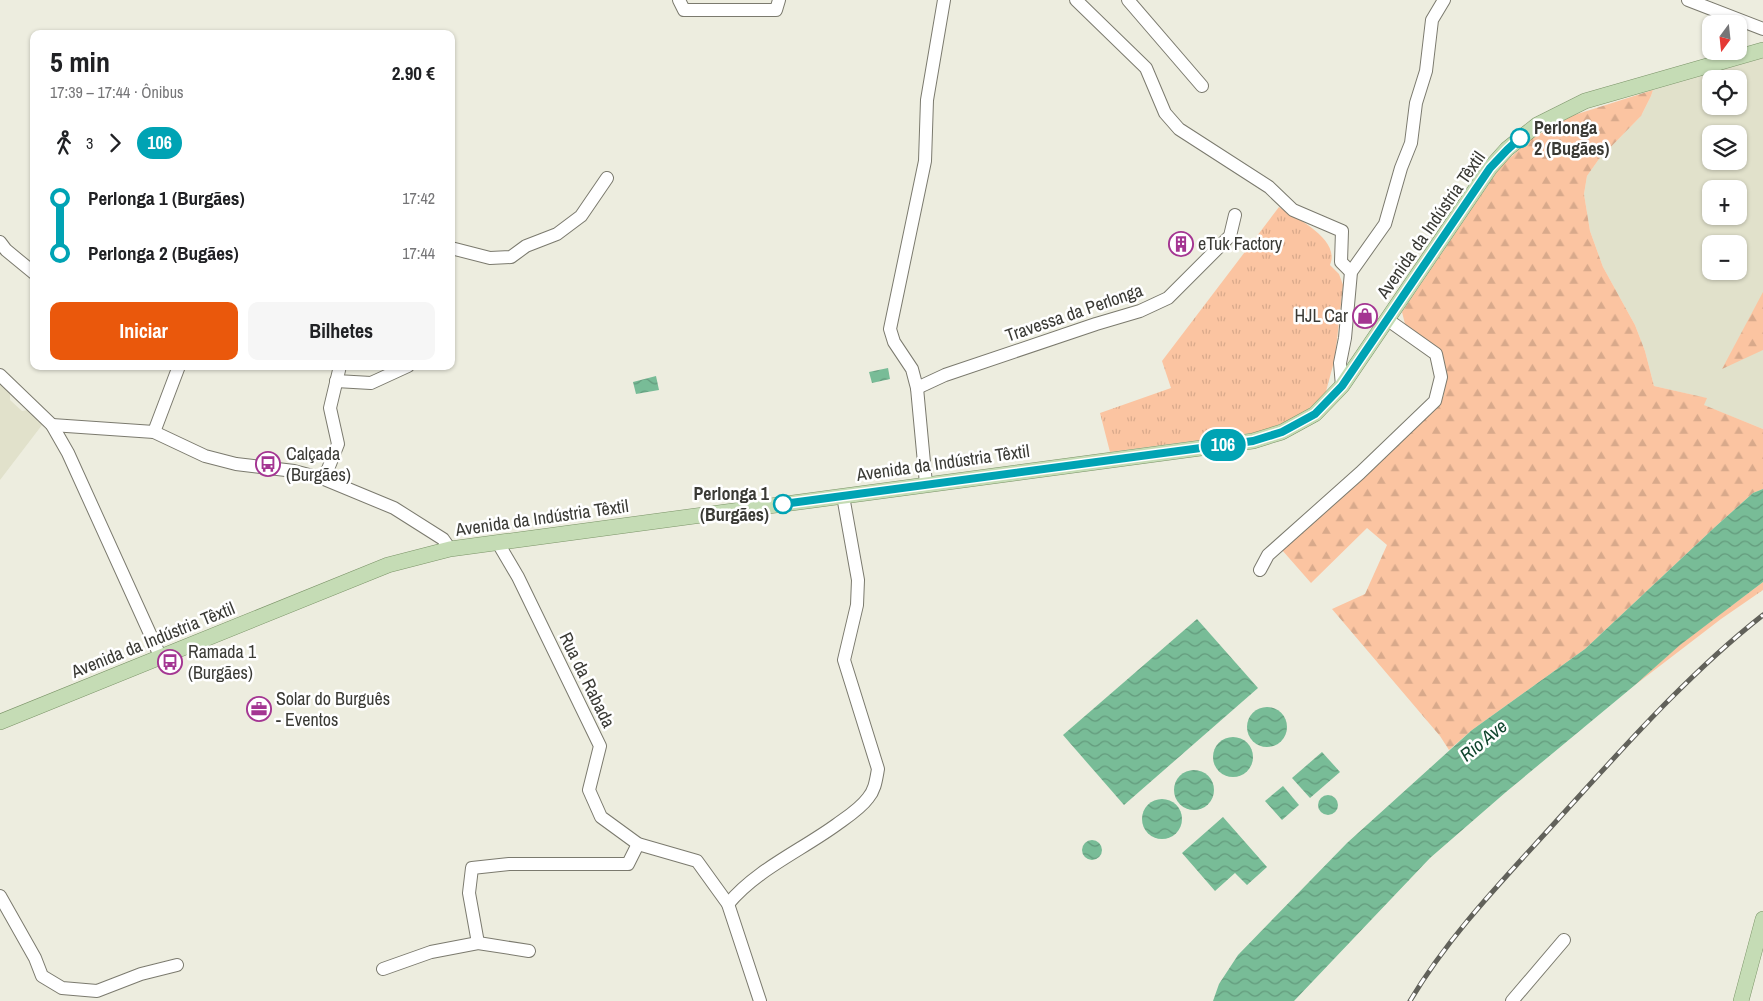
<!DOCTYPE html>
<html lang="pt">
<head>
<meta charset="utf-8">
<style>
	:root { --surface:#fff; --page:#f6f6f6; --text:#202124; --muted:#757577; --accent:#ea580c }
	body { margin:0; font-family:"Archivo Narrow",sans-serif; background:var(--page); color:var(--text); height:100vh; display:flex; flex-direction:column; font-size:19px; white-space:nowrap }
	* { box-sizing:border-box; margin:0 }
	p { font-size:16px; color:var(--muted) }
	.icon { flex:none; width:28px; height:28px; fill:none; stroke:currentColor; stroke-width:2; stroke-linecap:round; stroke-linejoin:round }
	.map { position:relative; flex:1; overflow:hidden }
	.drawer { position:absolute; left:30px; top:30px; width:425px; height:340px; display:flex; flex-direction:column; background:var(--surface); border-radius:10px; box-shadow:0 1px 4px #0004 }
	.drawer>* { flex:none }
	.badge { padding:0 10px; border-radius:16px; font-size:18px; line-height:32px }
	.needle { width:32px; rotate:195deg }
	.tools { position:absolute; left:1702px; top:15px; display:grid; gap:10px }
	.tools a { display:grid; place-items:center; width:45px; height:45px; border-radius:10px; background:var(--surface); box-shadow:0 1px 4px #0004; font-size:25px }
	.map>.badge { position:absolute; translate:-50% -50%; box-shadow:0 0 0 2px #fff }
	.legs { display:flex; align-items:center; gap:8px; height:55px; padding:0 20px; font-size:16px }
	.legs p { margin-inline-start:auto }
	.headline { display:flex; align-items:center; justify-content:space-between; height:85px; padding:0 20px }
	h1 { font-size:28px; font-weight:700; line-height:38px }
	.action { display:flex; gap:10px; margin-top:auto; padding:10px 20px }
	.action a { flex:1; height:58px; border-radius:10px; background:var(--accent); color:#fff; font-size:20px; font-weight:700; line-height:58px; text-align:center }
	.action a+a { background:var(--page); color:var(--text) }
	ul { padding:0 20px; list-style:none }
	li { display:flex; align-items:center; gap:18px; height:55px; font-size:19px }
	li i { display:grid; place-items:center; width:8px; height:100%; margin:0 6px; background:currentColor }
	li i::after { content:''; width:12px; height:12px; margin:-6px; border:4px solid; border-radius:50%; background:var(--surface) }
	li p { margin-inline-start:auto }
	li:first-child i { background:linear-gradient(#0000 50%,currentColor 0) }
	li:last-child i { background:linear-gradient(currentColor 50%,#0000 0) }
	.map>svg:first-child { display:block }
	.built { fill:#e1e1cb; fill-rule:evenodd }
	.grass { fill:url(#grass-tufts) }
	.forest { fill:url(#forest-firs) }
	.water { fill:url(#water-waves) }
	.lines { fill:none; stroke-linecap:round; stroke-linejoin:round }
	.minor-casing { stroke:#7b7a6e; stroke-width:14 }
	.major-casing { stroke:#7b9468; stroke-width:16 }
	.minor { stroke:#fff; stroke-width:12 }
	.major { stroke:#c5dcb5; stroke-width:15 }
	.rail-casing { stroke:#61615a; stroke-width:5 }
	.rail { stroke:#fff; stroke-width:3; stroke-dasharray:9; stroke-linecap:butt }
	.line-1-casing { stroke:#fff; stroke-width:11 }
	.line-1 { stroke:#00a3b4; stroke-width:8 }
	.stop-1-dot { fill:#fff; stroke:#00a3b4; stroke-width:2.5 }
	.labels { text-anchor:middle; stroke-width:5; stroke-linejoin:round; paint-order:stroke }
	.stop-label { font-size:18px; font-weight:bold; fill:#3a3a35; stroke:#fff; text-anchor:start }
	.street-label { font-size:18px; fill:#3a3a35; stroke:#fff }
	.poi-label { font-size:18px; fill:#3a3a35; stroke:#fff; text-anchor:start }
	.water-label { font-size:19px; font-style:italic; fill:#10462e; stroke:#fff }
</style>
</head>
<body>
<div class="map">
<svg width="1763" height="1001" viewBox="0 0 1763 1001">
	<defs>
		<pattern id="grass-tufts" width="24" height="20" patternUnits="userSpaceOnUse" patternTransform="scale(1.25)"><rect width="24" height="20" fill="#fbc4a1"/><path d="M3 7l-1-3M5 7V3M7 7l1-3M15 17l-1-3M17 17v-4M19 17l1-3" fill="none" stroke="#d8a98b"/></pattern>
		<pattern id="forest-firs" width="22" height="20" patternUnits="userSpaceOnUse" patternTransform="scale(1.25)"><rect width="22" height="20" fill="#fbc4a1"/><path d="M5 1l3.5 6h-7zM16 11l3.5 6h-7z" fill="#d8a98b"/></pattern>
		<pattern id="water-waves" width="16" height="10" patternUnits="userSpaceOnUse" patternTransform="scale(1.25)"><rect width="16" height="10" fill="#78bc97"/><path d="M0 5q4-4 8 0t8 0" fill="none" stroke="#639a7c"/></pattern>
	</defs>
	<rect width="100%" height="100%" fill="#ededdf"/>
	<g class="built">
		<path d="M1763 58V429L1703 405 1706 398 1654 386 1645 351 1635 325 1603 267 1590 231 1584 194 1587 176 1599 159 1641 116 1651 96 1653 90ZM1711 79H1739V106H1711ZM1711 134H1739V161H1711ZM1711 189H1739V216H1711ZM1711 244H1739V271H1711Z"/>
		<polygon points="0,383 10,392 10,400 22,411 28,410 42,425 0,480"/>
	</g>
	<g class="grass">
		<path d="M1279 207C1296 218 1341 239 1330 265L1339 274 1343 285 1335 358 1325 395 1308 409 1283 423 1259 432 1110 452 1100 413 1171 388 1162 361Z"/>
		<polygon points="1763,582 1763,590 1721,619 1635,685 1680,644"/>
	</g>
	<g class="forest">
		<polygon points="1653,90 1651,96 1641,116 1599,159 1587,176 1584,194 1590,231 1603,267 1635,325 1645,351 1654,386 1707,398 1704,405 1763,429 1763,489 1753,493 1715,527 1585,649 1472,730 1449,750 1440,736 1332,609 1365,594 1387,545 1367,528 1311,583 1282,550 1437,408 1444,395 1444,365 1405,324 1402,312 1501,166 1531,139 1568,117"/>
		<polygon points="1763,292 1763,350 1722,369"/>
	</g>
	<g class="water">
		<polygon points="888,368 890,379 872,383 869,372"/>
		<polygon points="656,376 659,390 636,394 633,382"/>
		<polygon points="1763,489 1763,582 1680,645 1635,685 1506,792 1430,858 1294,1001 1213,1001 1219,984 1238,955 1347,843 1472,730 1585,649 1715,527 1753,493"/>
		<polygon points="1197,619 1258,688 1124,805 1063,735"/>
		<circle cx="1267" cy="727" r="20"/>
		<circle cx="1233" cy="757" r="20"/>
		<polygon points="1322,752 1340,772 1310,798 1292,778"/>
		<circle cx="1194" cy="790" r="20"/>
		<polygon points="1283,786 1299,805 1282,820 1265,801"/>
		<circle cx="1328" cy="805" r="10"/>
		<circle cx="1162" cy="819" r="20"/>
		<polygon points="1223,817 1267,867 1247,885 1235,873 1215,891 1182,853"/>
		<circle cx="1092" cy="850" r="10"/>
	</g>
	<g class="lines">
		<defs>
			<g id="minor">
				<polyline points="679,0 684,10 776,10 779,0"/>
				<polyline points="1076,0 1146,68 1165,113 1179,129 1269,187 1293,210 1342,231 1341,262 1351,272"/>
				<polyline points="1128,0 1202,86"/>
				<polyline points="1688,0 1763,29"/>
				<polyline points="0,242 6,250 34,273"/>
				<polyline points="451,248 490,258 511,257 526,246 557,234 581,216 607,178"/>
				<polyline points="0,375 52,425 68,453 161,658"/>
				<polyline points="336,381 371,383 408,366"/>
				<polyline points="1342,386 1340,363 1345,338 1351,272 1385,224 1401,168 1411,143 1416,103 1426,71 1432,20 1444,0"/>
				<polyline points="917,388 945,375 1096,324 1140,311 1168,298 1230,236 1235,215"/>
				<polyline points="52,425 154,432 205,456 236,464 294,471 324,479 394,508 443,539 450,549"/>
				<polyline points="154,432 179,366"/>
				<polyline points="324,479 338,444 330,408 340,366"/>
				<polyline points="926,484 917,388 912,369 894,342 890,329 925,161 927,100 944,0"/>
				<polyline points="498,543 518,577 600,746 589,790 601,817 638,844 697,861 728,904 760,1001"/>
				<polyline points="1260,570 1268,555 1360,473 1435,401 1441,377 1436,354 1388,320"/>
				<polyline points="0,896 35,958 42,976 62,988 97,991 141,974 177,965"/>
				<path d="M728 904C756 870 800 851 836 825 847 817 860 809 868 798 875 790 876 780 878 769L844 660 857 605 858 580 843 496"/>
				<polyline points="478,943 469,893 472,868 509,864 628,864 638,844"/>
				<polyline points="383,969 431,952 478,943 529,951"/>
				<polyline points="1512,1001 1564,940"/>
			</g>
			<g id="major">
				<polyline points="0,722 388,565 450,549 1253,441 1282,432 1315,414 1342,386 1490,168 1507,149 1537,125 1585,101 1763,50"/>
				<polyline points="1741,1001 1763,919"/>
			</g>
		</defs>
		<use href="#minor" class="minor-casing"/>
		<use href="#major" class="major-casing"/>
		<use href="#minor" class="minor"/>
		<use href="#major" class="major"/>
		<defs>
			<path id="rail" d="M1410 1001C1451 932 1508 875 1561 816 1625 746 1688 674 1763 615"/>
		</defs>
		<use href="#rail" class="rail-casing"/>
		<use href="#rail" class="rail"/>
	</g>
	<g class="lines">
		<defs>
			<polyline id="line-1" points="783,504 1253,441 1282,432 1315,414 1342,386 1490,168 1507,150 1520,138"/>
		</defs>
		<use href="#line-1" class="line-1-casing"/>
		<use href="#line-1" class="line-1"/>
	</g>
	<defs>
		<symbol id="building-ring" viewBox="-11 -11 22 22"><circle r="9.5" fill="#fff" stroke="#a43592" stroke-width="1.5"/><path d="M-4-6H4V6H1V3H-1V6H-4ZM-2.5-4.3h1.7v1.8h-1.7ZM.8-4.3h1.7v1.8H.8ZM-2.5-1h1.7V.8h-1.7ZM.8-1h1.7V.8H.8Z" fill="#a43592"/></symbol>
		<symbol id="shop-ring" viewBox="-11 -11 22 22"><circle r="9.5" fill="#fff" stroke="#a43592" stroke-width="1.5"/><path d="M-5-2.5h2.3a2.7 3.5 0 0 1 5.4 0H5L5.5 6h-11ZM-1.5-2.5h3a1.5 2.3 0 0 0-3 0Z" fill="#a43592"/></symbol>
		<symbol id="bus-ring" viewBox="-11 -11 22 22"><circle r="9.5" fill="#fff" stroke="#a43592" stroke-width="1.5"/><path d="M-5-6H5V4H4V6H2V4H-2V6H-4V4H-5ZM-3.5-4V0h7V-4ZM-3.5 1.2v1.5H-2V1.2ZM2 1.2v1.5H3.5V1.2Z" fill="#a43592"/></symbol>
		<symbol id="office-ring" viewBox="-11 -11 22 22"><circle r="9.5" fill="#fff" stroke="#a43592" stroke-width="1.5"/><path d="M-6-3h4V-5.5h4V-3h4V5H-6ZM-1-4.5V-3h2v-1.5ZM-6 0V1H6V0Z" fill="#a43592"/></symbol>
	</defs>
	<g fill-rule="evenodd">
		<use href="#building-ring" x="1167" y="230" width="28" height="28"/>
		<use href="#shop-ring" x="1351" y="302" width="28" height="28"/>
		<use href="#bus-ring" x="254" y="450" width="28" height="28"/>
		<use href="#bus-ring" x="156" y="648" width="28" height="28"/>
		<use href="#office-ring" x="245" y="695" width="28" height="28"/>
	</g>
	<g class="stop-1-dot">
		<circle cx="1520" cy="138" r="9"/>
		<circle cx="783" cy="504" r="9"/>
	</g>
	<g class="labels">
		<g class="stop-label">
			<text x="1534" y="134">Perlonga<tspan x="1534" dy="21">2 (Bugães)</tspan></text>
			<text x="769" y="500" text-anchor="end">Perlonga 1<tspan x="769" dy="21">(Burgães)</tspan></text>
		</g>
		<g class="street-label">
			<text transform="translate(1431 225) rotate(-55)" y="6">Avenida da Indústria Têxtil</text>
			<text transform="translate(1074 313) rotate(-19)" y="6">Travessa da Perlonga</text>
			<text transform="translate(943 463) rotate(-8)" y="6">Avenida da Indústria Têxtil</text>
			<text transform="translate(542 518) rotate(-8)" y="6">Avenida da Indústria Têxtil</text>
			<text transform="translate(153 640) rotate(-22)" y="6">Avenida da Indústria Têxtil</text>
			<text transform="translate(587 680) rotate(64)" y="6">Rua da Rabada</text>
		</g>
		<g class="poi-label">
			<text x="1198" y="250">eTuk Factory</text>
			<text x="1348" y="322" text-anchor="end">HJL Car</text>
			<text x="286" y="460">Calçada<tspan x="286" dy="21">(Burgães)</tspan></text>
			<text x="188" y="658">Ramada 1<tspan x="188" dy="21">(Burgães)</tspan></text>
			<text x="276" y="705">Solar do Burguês<tspan x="276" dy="21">- Eventos</tspan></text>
		</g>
		<g class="water-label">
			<text transform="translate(1483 740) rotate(-39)" y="7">Rio Ave</text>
		</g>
	</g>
</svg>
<div class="tools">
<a><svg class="needle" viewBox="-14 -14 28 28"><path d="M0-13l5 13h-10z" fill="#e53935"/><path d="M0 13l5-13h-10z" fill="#757577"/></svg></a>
<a><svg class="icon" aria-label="locate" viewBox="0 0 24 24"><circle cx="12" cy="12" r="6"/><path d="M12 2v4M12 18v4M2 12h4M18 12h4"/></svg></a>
<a><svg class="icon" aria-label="layers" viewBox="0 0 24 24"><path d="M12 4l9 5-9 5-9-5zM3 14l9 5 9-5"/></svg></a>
<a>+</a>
<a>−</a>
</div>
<b class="badge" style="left:1223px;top:445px;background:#00a3b4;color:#fff">106</b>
<section class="drawer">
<div class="headline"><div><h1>5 min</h1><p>17:39 – 17:44 · Ônibus</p></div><b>2.90 €</b></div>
<div class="legs"><svg class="icon" aria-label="walk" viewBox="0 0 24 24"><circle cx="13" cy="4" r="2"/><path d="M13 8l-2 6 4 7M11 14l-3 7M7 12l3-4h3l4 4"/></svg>3<svg class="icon" aria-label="forward" viewBox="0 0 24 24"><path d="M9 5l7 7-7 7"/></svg><b class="badge" style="background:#00a3b4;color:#fff">106</b></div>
<ul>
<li><i style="color:#00a3b4"></i><b>Perlonga 1 (Burgães)</b><p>17:42</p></li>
<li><i style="color:#00a3b4"></i><b>Perlonga 2 (Bugães)</b><p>17:44</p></li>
</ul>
<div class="action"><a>Iniciar</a><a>Bilhetes</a></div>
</section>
</div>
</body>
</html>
